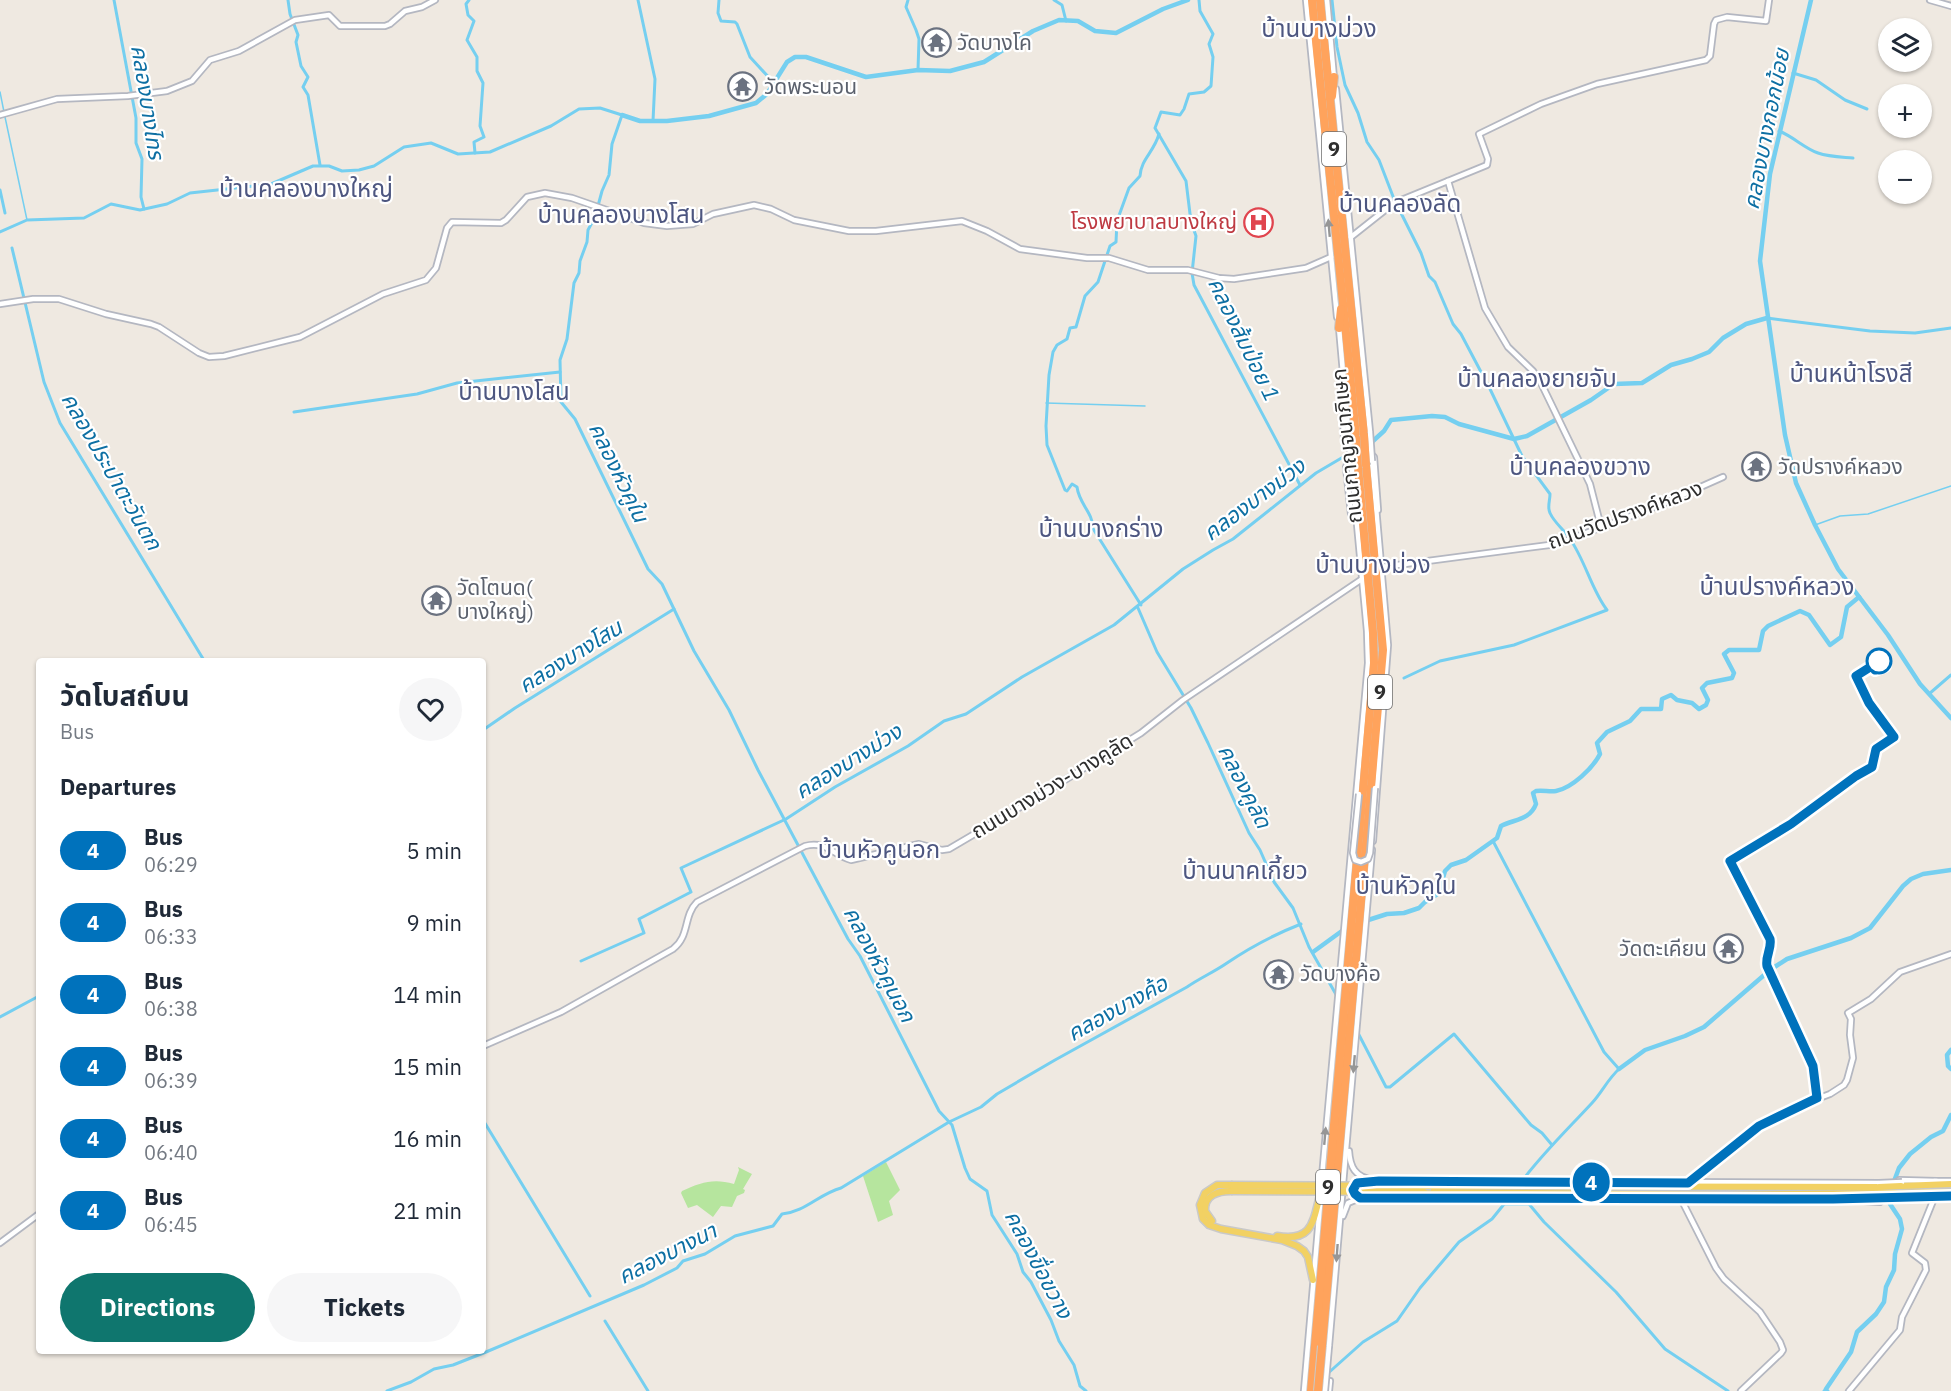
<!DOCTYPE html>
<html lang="en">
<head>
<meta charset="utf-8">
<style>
	:root { --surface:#fff; --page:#f6f6f7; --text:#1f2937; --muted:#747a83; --accent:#0f766e }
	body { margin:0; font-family:"IBM Plex Sans","Noto Sans Thai",sans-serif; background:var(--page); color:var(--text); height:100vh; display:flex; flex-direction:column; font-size:22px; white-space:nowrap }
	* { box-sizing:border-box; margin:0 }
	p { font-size:20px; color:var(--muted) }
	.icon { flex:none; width:33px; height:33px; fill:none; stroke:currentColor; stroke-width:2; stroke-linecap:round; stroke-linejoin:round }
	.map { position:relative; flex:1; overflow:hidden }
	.sheet { position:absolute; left:36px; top:658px; width:450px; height:696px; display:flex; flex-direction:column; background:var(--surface); border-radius:6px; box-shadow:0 2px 4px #0004 }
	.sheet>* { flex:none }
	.badge { padding:0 12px; border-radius:20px; font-size:21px; line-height:39px }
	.fabs { position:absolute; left:1878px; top:18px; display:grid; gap:12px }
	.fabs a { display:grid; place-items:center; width:54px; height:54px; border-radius:50%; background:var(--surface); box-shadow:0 2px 4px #0004; font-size:30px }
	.map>.badge { position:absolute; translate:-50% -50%; box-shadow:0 0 0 3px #fff }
	h2 { padding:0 24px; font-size:22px; line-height:54px }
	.round { display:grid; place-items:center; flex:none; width:63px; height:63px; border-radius:32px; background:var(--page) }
	.overview { display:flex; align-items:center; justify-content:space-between; height:102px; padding:0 24px }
	h1 { font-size:28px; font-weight:700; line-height:45px }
	.action { display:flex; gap:12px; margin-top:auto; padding:12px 24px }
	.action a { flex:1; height:69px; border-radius:36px; background:var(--accent); color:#fff; font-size:24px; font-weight:700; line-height:69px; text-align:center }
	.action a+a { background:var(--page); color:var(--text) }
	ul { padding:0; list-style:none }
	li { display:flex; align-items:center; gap:18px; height:72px; padding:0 24px }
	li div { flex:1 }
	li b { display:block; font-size:22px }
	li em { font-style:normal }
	li .badge { min-width:66px; font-weight:700; text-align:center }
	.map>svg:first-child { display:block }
	.green { fill:#b6e59e }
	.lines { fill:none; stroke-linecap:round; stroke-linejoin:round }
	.stream { stroke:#75cff0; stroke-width:1.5 }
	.canal { stroke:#75cff0; stroke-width:3 }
	.river { stroke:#75cff0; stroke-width:4.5 }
	.secondary-casing { stroke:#b4b7c1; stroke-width:8 }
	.primary-casing { stroke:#c9c9c9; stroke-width:9 }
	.highway-casing { stroke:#c9c9c9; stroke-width:10 }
	.secondary { stroke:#fff; stroke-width:4.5 }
	.primary { stroke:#f2d163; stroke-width:6 }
	.highway { stroke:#ffa35c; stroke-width:8 }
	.secondary-bridge-casing { stroke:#b4b7c1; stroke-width:8; stroke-linecap:butt }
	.primary-bridge-casing { stroke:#c9c9c9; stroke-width:9; stroke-linecap:butt }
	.highway-bridge-casing { stroke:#c9c9c9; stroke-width:10; stroke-linecap:butt }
	.secondary-bridge { stroke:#fff; stroke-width:4.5 }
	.primary-bridge { stroke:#f2d163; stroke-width:6 }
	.highway-bridge { stroke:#ffa35c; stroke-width:8 }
	.oneway { fill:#969696 }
	.line-casing { stroke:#fff; stroke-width:14 }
	.line { stroke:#0072bc; stroke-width:9 }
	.stop-dot { fill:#fff; stroke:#0072bc; stroke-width:3 }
	.labels { text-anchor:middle; stroke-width:4.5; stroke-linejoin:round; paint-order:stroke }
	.shield { fill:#fff; stroke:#6d6d6d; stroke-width:1.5 }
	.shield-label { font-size:20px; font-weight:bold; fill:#2e2e2e }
	.worship-label { font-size:21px; fill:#5b616d; stroke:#fff; text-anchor:start }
	.health-label { font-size:21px; fill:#be3a42; stroke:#fff; text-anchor:end }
	.street-label { font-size:21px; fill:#2e2e2e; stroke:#fff }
	.water-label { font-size:22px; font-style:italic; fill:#0d6fa3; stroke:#fff }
	.quarter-label { font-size:24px; fill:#4d5680; stroke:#fff }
</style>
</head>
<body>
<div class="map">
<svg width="1951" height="1391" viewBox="0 0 1951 1391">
	<rect width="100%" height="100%" fill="#efe9e1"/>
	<g class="green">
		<polygon points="886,1162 900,1190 889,1201 893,1215 878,1222 863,1176"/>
		<path d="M738 1167 752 1174 743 1189 745 1190 744 1193 737 1196 732 1207 721 1206 713 1217 697 1205 688 1208 681 1193 682 1191C701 1182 714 1178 734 1184L739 1170Z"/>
	</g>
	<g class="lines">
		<g class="stream">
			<polyline points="0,92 4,112"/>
			<polyline points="5,117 27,220"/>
			<polyline points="1046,403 1145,406"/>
			<polyline points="1815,525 1840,516 1868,514 1951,486"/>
		</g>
		<g class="canal">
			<polyline points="114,0 136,118 136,143 142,159 141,197 144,209"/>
			<polyline points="288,0 290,14 298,35 296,42 301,66 308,77 303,87 308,95 320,165"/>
			<polyline points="469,0 466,4 468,15 474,21 467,40 477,57 477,71 483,83 480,126 484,137 474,142 475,153"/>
			<polyline points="638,0 655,79 653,121"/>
			<polyline points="719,0 718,13 721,21 735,22 737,24 750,57 774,83"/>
			<polyline points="908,0 906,7 916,30 919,39 918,70"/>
			<polyline points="1054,0 1062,5 1066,21"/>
			<polyline points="1199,0 1200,11 1213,34 1209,44 1213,57 1211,86 1204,92 1189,94 1184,109 1180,115 1161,112 1155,128 1186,181 1191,222 1196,236 1192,273 1194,285 1300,485"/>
			<path d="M1332 0 1337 47 1345 85 1358 113 1367 142 1379 160 1394 199 1421 253 1429 276 1435 282 1453 324 1461 334 1490 389 1522 456 1550 494C1550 501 1547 507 1550 513 1555 524 1564 529 1570 539 1585 560 1592 591 1607 610L1514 645 1440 661 1404 678"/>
			<polyline points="1793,73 1816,80 1845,100 1867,109"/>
			<path d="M1779 131C1794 137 1804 148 1818 153 1829 157 1842 157 1853 158"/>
			<polyline points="0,190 5,213"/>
			<polyline points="0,232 27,220 84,218 111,204 140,210 167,204 190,193 271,184 313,166 329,166 342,171 359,170 374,166 404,147 431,143 458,154 490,152 551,126 579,109 600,108 622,115 612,144 609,175 602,191 595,217 588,230 587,242 580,261 579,273 574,283 567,339 560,360 561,402 575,419 648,569 662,584 694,651 729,710 758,770 848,939 860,956 939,1111 952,1125 965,1168 970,1179 987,1191 992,1215 1017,1254 1023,1272 1031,1282 1051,1320 1059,1341 1074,1365 1080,1386 1086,1391"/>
			<polyline points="12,248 44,382 60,423 205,662"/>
			<polyline points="1767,318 1870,331 1915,333 1951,328"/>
			<polyline points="294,412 417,394 457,383 560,372"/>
			<path d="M1141 605 1092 527C1094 514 1079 504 1077 487L1072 484 1067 491 1065 490 1047 445 1046 426 1049 375 1053 352 1057 345 1067 339 1070 328 1076 327 1085 296 1098 282 1110 246 1116 242 1117 221 1129 188 1140 176C1141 159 1154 152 1159 134"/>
			<polyline points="1138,608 1157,652 1191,708 1208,743 1249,833 1260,850 1274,882 1293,908 1309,947 1342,1005"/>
			<polyline points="1929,694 1951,675"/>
			<polyline points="483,730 515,708 674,609"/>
			<path d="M1493 841 1604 1052 1619 1069C1608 1079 1602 1092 1592 1103 1568 1129 1543 1153 1522 1181"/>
			<polyline points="581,961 644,933 639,919 691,892 681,868 786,819 835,787 908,746 944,721 966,714 1022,677 1114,625 1183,569 1213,550 1233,539 1316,473 1350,453"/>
			<polyline points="0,1017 39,996"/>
			<polyline points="1357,1031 1386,1087 1390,1087 1454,1034 1531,1125 1542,1133 1552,1145"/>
			<polyline points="483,1120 590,1296"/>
			<polyline points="1504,1204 1529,1204 1544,1222 1616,1292 1665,1349 1728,1391"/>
			<polyline points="605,1321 648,1391"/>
			<polyline points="1326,1375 1363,1342 1397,1321 1420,1288 1459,1242 1492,1219 1509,1198"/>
			<path d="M387 1391 411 1382 434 1369 453 1365 486 1352 644 1285 677 1268 683 1261 705 1254 735 1236 773 1226 782 1214C805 1212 819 1194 841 1188L949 1122 981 1107 997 1094 1055 1060 1187 987C1200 978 1214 972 1227 963 1252 946 1273 935 1301 924"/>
			<polyline points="1824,1391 1826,1389 1828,1391"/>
		</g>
		<g class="river">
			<polyline points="1811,0 1770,174 1760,261 1785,435 1796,483 1815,525 1838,569 1888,635 1920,684 1951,718"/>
			<polyline points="622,115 640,121 667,121 709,116 756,103 767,94 787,62 795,57 806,57 866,77 918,70 950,71 984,62 1033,31 1059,20 1078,21 1095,31 1116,33 1163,9 1188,0"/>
			<polyline points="1373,441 1384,431 1391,420 1432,416 1445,417 1459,424 1514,439 1527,436 1591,400 1614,384 1642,383 1671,365 1692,359 1709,352 1723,338 1746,324 1767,318"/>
			<path d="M1362 922 1387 914 1404 913 1419 908 1425 902 1439 893 1445 871 1451 865 1466 860 1497 838 1501 826C1515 819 1530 820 1536 804L1533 793 1536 791C1543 790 1550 792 1556 791 1572 788 1593 768 1600 754L1597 743 1607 732 1630 721 1641 709H1661L1662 699 1671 695 1677 700 1692 703 1699 709 1706 705 1708 700 1702 688 1707 683 1732 678 1734 673 1724 654 1729 650H1759L1763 631 1768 626 1800 611 1809 615 1830 645 1841 637 1847 607 1859 597"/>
			<polyline points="1313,952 1346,928"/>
			<polyline points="1951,1050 1947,1055 1948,1066 1951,1069"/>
			<polyline points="1619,1069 1645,1050 1685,1036 1704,1027 1770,970 1787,959 1851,938 1870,928 1903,886 1911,879 1923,874 1951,870"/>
			<polyline points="1893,1184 1899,1168 1910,1154 1931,1137 1943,1131 1951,1115"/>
			<polyline points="1826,1389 1851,1352 1857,1332 1876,1314 1884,1302 1886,1287 1894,1270 1895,1254 1902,1229 1900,1219 1890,1204 1892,1195"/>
		</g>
		<defs>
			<g id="secondary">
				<polyline points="1306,0 1337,317"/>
				<polyline points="1327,0 1334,78"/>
				<polyline points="1930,0 1951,6"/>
				<polyline points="1336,89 1370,432"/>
				<polyline points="0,115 57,99 128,96 167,91 192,81 210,60 239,51 295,20 329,15 340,26 385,26 390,24 405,11 422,7 435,0"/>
				<polyline points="1448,181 1485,308 1508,347 1533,371 1541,383 1590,484 1601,527"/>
				<polyline points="1351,237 1394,203 1487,165 1488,159 1479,134 1541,104 1597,84 1706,60 1710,56 1714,24 1716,20 1727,17 1766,21 1769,0"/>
				<polyline points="0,304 33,299 59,299 106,314 151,324 159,327 199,353 209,357 224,356 300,337 383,294 426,280 436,268 447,228 452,222 501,223 506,220 527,197 545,193 572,198 644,223 667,226 693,224 713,214 754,205 771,209 794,220 849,231 876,231 962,221 987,231 1020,249 1087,258 1109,258 1148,270 1188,270 1219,278 1234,279 1306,268 1331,257"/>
				<polyline points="1339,328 1349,441"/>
				<polyline points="1343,414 1344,440 1347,443 1358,438"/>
				<polyline points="1372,455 1374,457 1378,510"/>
				<polyline points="1352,461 1348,462 1346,467 1351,514 1354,520"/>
				<polyline points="1372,461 1388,645 1373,841"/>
				<polyline points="1382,567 1557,544 1660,505 1723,477"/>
				<path d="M483 1046 561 1012 673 949C690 936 683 916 697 902L805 846C825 840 833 855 851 860L919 844 942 850 949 849 1039 796 1141 733 1183 700 1362 579"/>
				<path d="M1349 1151C1350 1167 1355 1177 1373 1180"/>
				<polyline points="1451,1181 1879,1183"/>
				<polyline points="1934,1181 1951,1181"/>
				<polyline points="1688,1183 1759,1126 1798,1106 1830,1094 1844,1085 1847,1080 1853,1058 1850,1035 1851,1019 1848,1013 1871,999 1900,972 1951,954"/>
				<path d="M1354 1187C1362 1177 1424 1181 1439 1181"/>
				<polyline points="1321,1188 1368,663 1367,631 1352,471"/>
				<polyline points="1931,1197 1901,1200 1894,1198 1899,1180 1937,1181"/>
				<polyline points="1933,1197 1951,1196"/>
				<polyline points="1452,1198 1881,1198"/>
				<polyline points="1681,1199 1716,1268 1724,1279 1760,1312 1780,1342 1783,1350 1781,1353 1741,1391"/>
				<polyline points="1864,1201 1880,1202 1883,1198"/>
				<polyline points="1343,1216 1348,1203 1360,1198 1443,1198"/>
				<polyline points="0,1243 39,1214"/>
				<polyline points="1329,1346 1372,850"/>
				<polyline points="1304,1391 1320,1205"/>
				<polyline points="1329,1391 1330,1381"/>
				<polyline points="1849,1391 1900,1330 1902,1317 1926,1270 1925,1263 1912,1253 1935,1196"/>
			</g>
			<g id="primary">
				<polyline points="1437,1181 1452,1183"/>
				<polyline points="1231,1185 1217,1185 1205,1193 1200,1205 1203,1219 1209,1225 1221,1229 1282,1240 1297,1246 1304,1251 1308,1257 1313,1280"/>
				<polyline points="1431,1186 1879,1187"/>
				<polyline points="1901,1186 1951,1184"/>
				<polyline points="1424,1192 1726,1195 1880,1193"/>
				<polyline points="1896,1193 1951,1192"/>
				<polyline points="1441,1198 1455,1196"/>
				<path d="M1212 1221 1205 1211C1204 1195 1218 1191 1231 1191"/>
				<path d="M1277 1236C1312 1242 1313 1223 1320 1195"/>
			</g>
			<g id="highway">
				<path d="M1312 0C1326 146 1343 292 1356 438"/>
				<polyline points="1320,0 1364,435"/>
				<polyline points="1332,96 1334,77"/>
				<polyline points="1339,328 1341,309"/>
				<polyline points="1322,1346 1383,650 1366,465"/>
				<polyline points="1311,1391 1374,663 1373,633 1358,468"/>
			</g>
		</defs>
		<use href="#secondary" class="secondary-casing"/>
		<use href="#primary" class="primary-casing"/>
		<use href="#highway" class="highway-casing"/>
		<use href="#secondary" class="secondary"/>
		<use href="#primary" class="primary"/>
		<use href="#highway" class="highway"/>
		<defs>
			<g id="secondary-bridge">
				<polyline points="1370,432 1372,461"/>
				<polyline points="1349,441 1352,471"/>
				<polyline points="1359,794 1353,853 1355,860 1361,862 1368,859 1370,853 1375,788"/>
				<polyline points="1879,1183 1902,1182"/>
				<polyline points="1881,1198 1897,1198"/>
				<polyline points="1325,1391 1329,1346"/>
			</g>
			<g id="primary-bridge">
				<polyline points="1231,1185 1431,1186"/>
				<polyline points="1879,1187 1901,1186"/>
				<polyline points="1231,1191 1424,1192"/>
				<polyline points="1880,1193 1896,1193"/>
			</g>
			<g id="highway-bridge">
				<polyline points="1364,435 1366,465"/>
				<polyline points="1356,438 1358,468"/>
				<polyline points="1318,1391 1322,1346"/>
			</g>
		</defs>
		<use href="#secondary-bridge" class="secondary-bridge-casing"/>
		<use href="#primary-bridge" class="primary-bridge-casing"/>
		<use href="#highway-bridge" class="highway-bridge-casing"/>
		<use href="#secondary-bridge" class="secondary-bridge"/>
		<use href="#primary-bridge" class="primary-bridge"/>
		<use href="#highway-bridge" class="highway-bridge"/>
	</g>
	<defs><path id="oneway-solid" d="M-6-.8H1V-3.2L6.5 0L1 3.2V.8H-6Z" transform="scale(1.5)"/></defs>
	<g class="oneway">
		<use href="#oneway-solid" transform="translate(1329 228) rotate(-95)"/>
		<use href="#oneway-solid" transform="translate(1354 1064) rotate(95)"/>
		<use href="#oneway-solid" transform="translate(1325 1136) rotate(-85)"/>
		<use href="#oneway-solid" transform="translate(1337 1253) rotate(94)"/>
	</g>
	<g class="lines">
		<defs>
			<path id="line" d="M1875 670 1885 666 1883 659 1856 676 1869 703 1894 737 1876 749 1872 767 1856 776 1791 824 1730 861 1770 939C1772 949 1765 956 1767 966L1813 1066 1817 1098 1759 1126 1688 1183 1379 1181 1357 1183 1353 1190 1355 1194 1360 1198 1833 1199 1951 1196"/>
		</defs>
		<use href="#line" class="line-casing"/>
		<use href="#line" class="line"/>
	</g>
	<defs>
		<symbol id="temple-ring" viewBox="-11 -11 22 22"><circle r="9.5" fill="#fff" stroke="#6b7280" stroke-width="1.5"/><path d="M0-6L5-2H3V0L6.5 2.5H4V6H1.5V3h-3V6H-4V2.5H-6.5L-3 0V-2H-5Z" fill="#6b7280"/></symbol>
		<symbol id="hospital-ring" viewBox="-11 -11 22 22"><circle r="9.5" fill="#fff" stroke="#e0444e" stroke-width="1.5"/><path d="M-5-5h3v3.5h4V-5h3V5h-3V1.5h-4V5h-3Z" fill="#e0444e"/></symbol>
	</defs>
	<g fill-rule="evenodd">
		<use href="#temple-ring" x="920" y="26" width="33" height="33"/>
		<use href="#temple-ring" x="726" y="70" width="33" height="33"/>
		<use href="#hospital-ring" x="1242" y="206" width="33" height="33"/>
		<use href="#temple-ring" x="1740" y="450" width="33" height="33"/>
		<use href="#temple-ring" x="420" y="584" width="33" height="33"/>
		<use href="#temple-ring" x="1712" y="932" width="33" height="33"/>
		<use href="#temple-ring" x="1262" y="958" width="33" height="33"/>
	</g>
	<circle class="stop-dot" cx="1879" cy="661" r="12"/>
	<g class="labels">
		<g class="shield">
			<rect x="1322" y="132" width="24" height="34" rx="4.5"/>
			<rect x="1368" y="675" width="24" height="34" rx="4.5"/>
			<rect x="1316" y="1170" width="24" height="34" rx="4.5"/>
		</g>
		<g class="shield-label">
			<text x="1334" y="156">9</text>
			<text x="1380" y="699">9</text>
			<text x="1328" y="1194">9</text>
		</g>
		<g class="worship-label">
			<text x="957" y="50">วัดบางโค</text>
			<text x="764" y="94">วัดพระนอน</text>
			<text x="1778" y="474">วัดปรางค์หลวง</text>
			<text x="457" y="595">วัดโตนด(<tspan x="457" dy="24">บางใหญ่)</tspan></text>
			<text x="1707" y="956" text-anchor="end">วัดตะเคียน</text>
			<text x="1300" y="981">วัดบางค้อ</text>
		</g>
		<g class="health-label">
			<text x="1237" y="229">โรงพยาบาลบางใหญ่</text>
		</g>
		<g class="street-label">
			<text transform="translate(1347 446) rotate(-96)" y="7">ถนนกาญจนาภิเษก</text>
			<text transform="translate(1625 515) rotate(-20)" y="7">ถนนวัดปรางค์หลวง</text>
			<text transform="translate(1052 786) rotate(-31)" y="7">ถนนบางม่วง-บางคูลัด</text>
		</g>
		<g class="water-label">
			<text transform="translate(148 102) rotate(81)" y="8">คลองบางไทร</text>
			<text transform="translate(1766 129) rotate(-79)" y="8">คลองบางกอกน้อย</text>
			<text transform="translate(1244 339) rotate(64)" y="8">คลองส้มป่อย 1</text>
			<text transform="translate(112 471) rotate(60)" y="8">คลองประปาตะวันตก</text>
			<text transform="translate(619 472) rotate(64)" y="8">คลองหัวคูใน</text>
			<text transform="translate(1254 499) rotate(-37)" y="8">คลองบางม่วง</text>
			<text transform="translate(570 656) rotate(-32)" y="8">คลองบางโสน</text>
			<text transform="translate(848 761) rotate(-32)" y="8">คลองบางม่วง</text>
			<text transform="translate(1245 786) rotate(63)" y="8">คลองคูลัด</text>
			<text transform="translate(880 964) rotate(62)" y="8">คลองหัวคูนอก</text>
			<text transform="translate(1117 1008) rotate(-29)" y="8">คลองบางค้อ</text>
			<text transform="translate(667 1253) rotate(-27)" y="8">คลองบางนา</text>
			<text transform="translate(1039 1264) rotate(62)" y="8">คลองขื่อขวาง</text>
		</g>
		<g class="quarter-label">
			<text x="1319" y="37">บ้านบางม่วง</text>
			<text x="306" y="197">บ้านคลองบางใหญ่</text>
			<text x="1400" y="212">บ้านคลองลัด</text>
			<text x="621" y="223">บ้านคลองบางโสน</text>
			<text x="1851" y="382">บ้านหน้าโรงสี</text>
			<text x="1537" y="387">บ้านคลองยายจับ</text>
			<text x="514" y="400">บ้านบางโสน</text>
			<text x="1580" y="475">บ้านคลองขวาง</text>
			<text x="1101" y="537">บ้านบางกร่าง</text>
			<text x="1373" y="573">บ้านบางม่วง</text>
			<text x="1777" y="595">บ้านปรางค์หลวง</text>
			<text x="879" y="858">บ้านหัวคูนอก</text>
			<text x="1245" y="879">บ้านนาคเกี้ยว</text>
			<text x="1406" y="894">บ้านหัวคูใน</text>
		</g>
	</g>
</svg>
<div class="fabs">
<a><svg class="icon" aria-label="layers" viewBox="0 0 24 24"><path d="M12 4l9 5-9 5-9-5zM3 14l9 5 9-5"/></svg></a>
<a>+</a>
<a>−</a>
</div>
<b class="badge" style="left:1591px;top:1182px;background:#0072bc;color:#fff">4</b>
<section class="sheet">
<div class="overview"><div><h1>วัดโบสถ์บน</h1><p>Bus</p></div><a class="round"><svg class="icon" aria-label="heart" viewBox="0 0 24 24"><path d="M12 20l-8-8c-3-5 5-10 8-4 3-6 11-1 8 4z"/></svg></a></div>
<h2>Departures</h2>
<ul>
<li><span class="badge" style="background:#0072bc;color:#fff">4</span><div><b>Bus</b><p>06:29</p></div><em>5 min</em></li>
<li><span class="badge" style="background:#0072bc;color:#fff">4</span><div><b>Bus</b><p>06:33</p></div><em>9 min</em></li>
<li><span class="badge" style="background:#0072bc;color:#fff">4</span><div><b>Bus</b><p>06:38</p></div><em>14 min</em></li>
<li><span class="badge" style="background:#0072bc;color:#fff">4</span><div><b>Bus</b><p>06:39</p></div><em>15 min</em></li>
<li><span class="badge" style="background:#0072bc;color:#fff">4</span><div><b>Bus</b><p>06:40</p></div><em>16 min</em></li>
<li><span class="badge" style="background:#0072bc;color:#fff">4</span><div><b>Bus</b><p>06:45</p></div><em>21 min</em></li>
</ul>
<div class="action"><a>Directions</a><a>Tickets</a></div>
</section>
</div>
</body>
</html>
